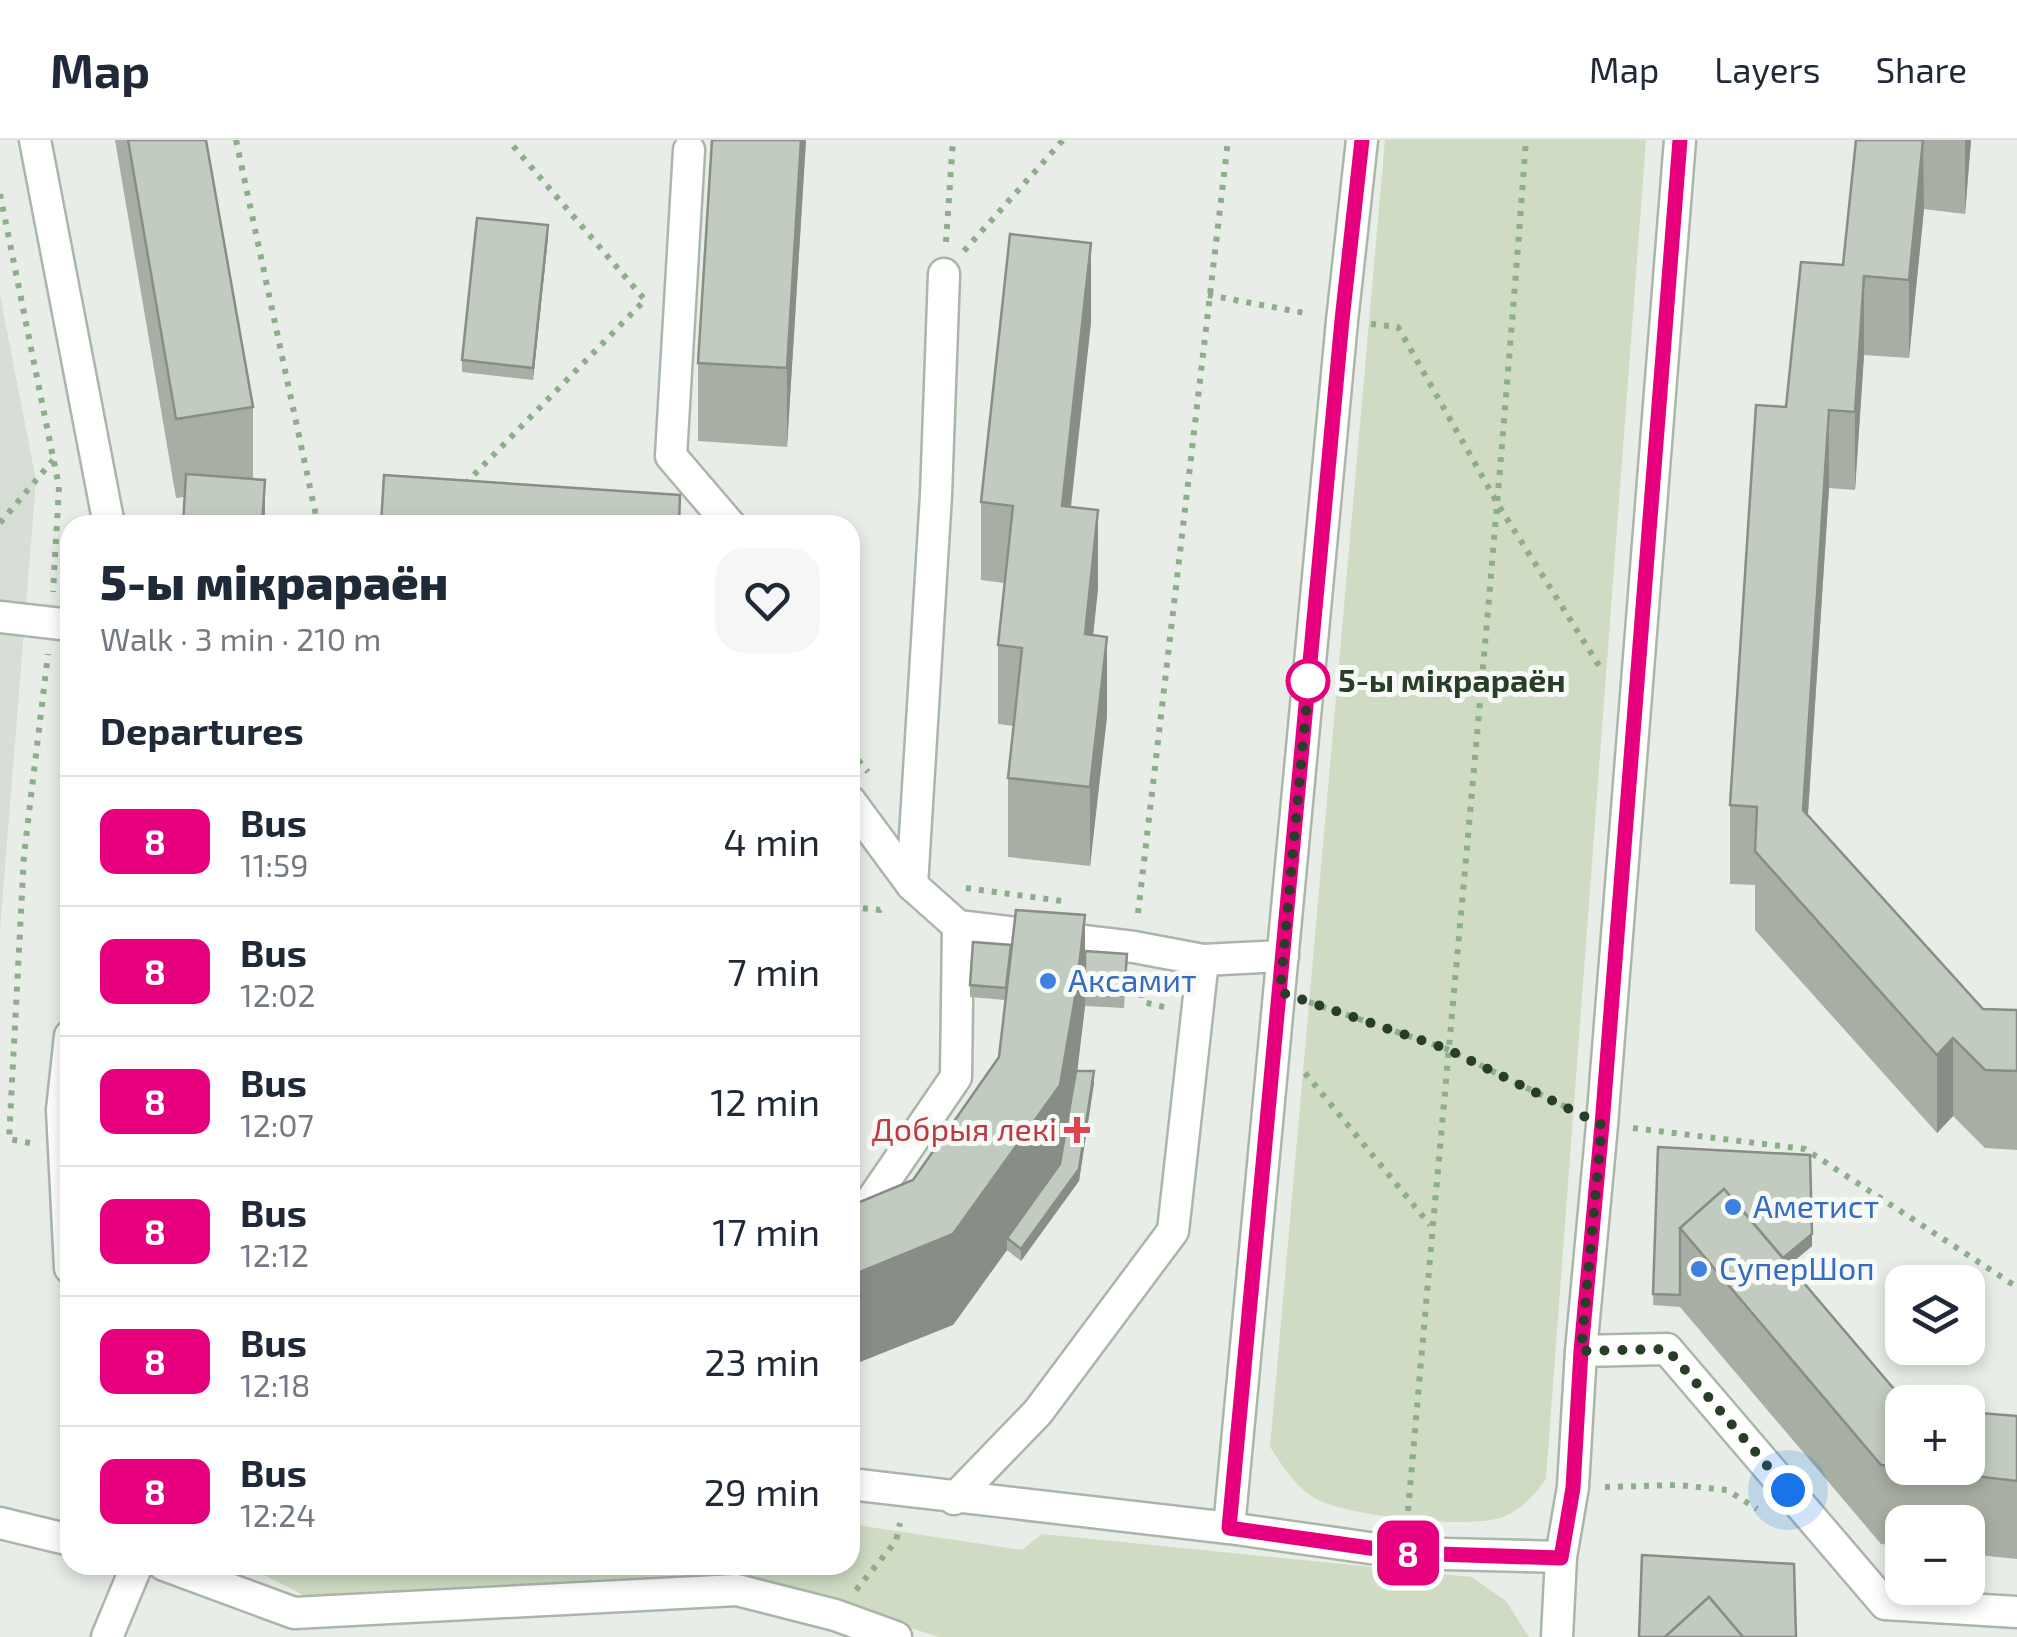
<!DOCTYPE html>
<html lang="en">
<head>
<meta charset="utf-8">
<style>
	:root { --surface:#fff; --page:#f6f6f7; --text:#1f2937; --muted:#747a83; --line:#e0e1e3 }
	body { margin:0; font-family:"Exo 2",sans-serif; background:var(--page); color:var(--text); height:100vh; display:flex; flex-direction:column; font-size:38px; white-space:nowrap }
	* { box-sizing:border-box; margin:0 }
	p { font-size:32px; color:var(--muted) }
	.icon { flex:none; width:55px; height:55px; fill:none; stroke:currentColor; stroke-width:2; stroke-linecap:round; stroke-linejoin:round }
	.map { position:relative; flex:1; overflow:hidden }
	.drawer { position:absolute; left:60px; top:375px; width:800px; height:1060px; display:flex; flex-direction:column; background:var(--surface); border-radius:30px; box-shadow:0 5px 15px #0003 }
	.drawer>* { flex:none }
	.badge { padding:0 20px; border-radius:15px; font-size:35px; line-height:65px }
	.buttons { position:absolute; left:1885px; top:1125px; display:grid; gap:20px }
	.buttons a { display:grid; place-items:center; width:100px; height:100px; border-radius:20px; background:var(--surface); box-shadow:0 5px 15px #0003; font-size:50px }
	.you { position:absolute; width:50px; height:50px; margin:-25px; border:8px solid #fff; border-radius:50%; background:#1a73e8; box-shadow:0 0 0 15px #1a73e833 }
	.map>.badge { position:absolute; translate:-50% -50%; box-shadow:0 0 0 5px #fff }
	h2 { padding:0 40px; font-size:38px; line-height:90px }
	.round { display:grid; place-items:center; flex:none; width:105px; height:105px; border-radius:30px; background:var(--page) }
	.headline { display:flex; align-items:center; justify-content:space-between; height:170px; padding:0 40px }
	h1 { font-size:48px; font-weight:800; line-height:75px }
	ul { padding:0; list-style:none }
	li { display:flex; align-items:center; gap:30px; height:130px; padding:0 40px; border-top:2px solid var(--line) }
	li div { flex:1 }
	li b { display:block; font-size:38px }
	li em { font-style:normal }
	li .badge { min-width:110px; font-weight:700; text-align:center }
	header { display:flex; align-items:center; gap:60px; box-sizing:border-box; height:140px; padding:0 50px; background:var(--surface); border-bottom:2px solid var(--line) }
	header strong { font-size:48px }
	nav { display:flex; gap:55px; margin-inline-start:auto; font-size:35px }
	.map>svg:first-child { display:block }
	.built { fill:#d7ded5 }
	.green { fill:#cfdcc3 }
	.lines { fill:none; stroke-linecap:round; stroke-linejoin:round }
	.minor-casing { stroke:#abb6aa; stroke-width:35 }
	.path { stroke:#8ead8b; stroke-width:6; stroke-dasharray:5 8; stroke-linecap:butt }
	.minor { stroke:#fff; stroke-width:30 }
	.wall { fill:#a7afa4 }
	.shaded-wall { fill:#888e86 }
	.building { fill:#c2cbbf; stroke:#888e86; stroke-width:2.5 }
	.line-casing { stroke:#fff; stroke-width:22 }
	.line { stroke:#e6007e; stroke-width:15 }
	.walk { stroke:#283e28; stroke-width:10; stroke-dasharray:0 18 }
	.stop-dot { fill:#fff; stroke:#e6007e; stroke-width:5 }
	.shop-dot { fill:#3f7fe0; stroke:#f8faf7; stroke-width:4 }
	.health-dot { fill:#e0444e; stroke:#f8faf7; stroke-width:4 }
	.labels { text-anchor:middle; stroke-width:10; stroke-linejoin:round; paint-order:stroke }
	.stop-label { font-size:32px; font-weight:bold; fill:#283e28; stroke:#f8faf7; text-anchor:start }
	.shop-label { font-size:32px; fill:#366cbe; stroke:#f8faf7; text-anchor:start }
	.health-label { font-size:32px; fill:#be3a42; stroke:#f8faf7; text-anchor:end }
</style>
</head>
<body>
<header>
<strong>Map</strong>
<nav><a>Map</a><a>Layers</a><a>Share</a></nav>
</header>
<div class="map">
<svg width="2017" height="1497" viewBox="0 0 2017 1497">
	<rect width="100%" height="100%" fill="#e8eee7"/>
	<polygon class="built" points="0,155 36,340 0,790"/>
	<g class="green">
		<path d="M1385 0H1646L1546 1339C1533 1357 1522 1370 1500 1378 1465 1389 1348 1376 1316 1359 1295 1347 1283 1326 1270 1307Z"/>
		<polygon points="850,1384 1022,1410 1042,1394 1472,1437 1506,1461 1529,1497 939,1497 733,1432 305,1456 245,1425 850,1425"/>
	</g>
	<g class="lines">
		<defs>
			<g id="minor">
				<polyline points="35,0 109,385"/>
				<polyline points="689,10 671,316 730,385"/>
				<polyline points="944,134 936,355 912,745 958,786 1134,807 1203,820 1283,816"/>
				<polyline points="0,477 70,485"/>
				<polyline points="850,661 912,745"/>
				<polyline points="70,896 62,970 70,1128"/>
				<polyline points="850,1081 869,1064 956,937 958,786"/>
				<polyline points="1581,1211 1667,1209 1885,1464 2017,1472"/>
				<polyline points="850,1344 1229,1388 1405,1413 1561,1417"/>
				<polyline points="954,1359 1038,1272 1173,1091 1203,820"/>
				<polyline points="0,1383 70,1400"/>
				<polyline points="1229,1388 1342,181 1362,0"/>
				<polyline points="164,1425 294,1473 737,1450 835,1475 896,1497"/>
				<polyline points="107,1497 137,1425"/>
				<polyline points="1557,1497 1561,1417 1573,1347 1581,1211 1602,985 1680,0"/>
			</g>
		</defs>
		<use href="#minor" class="minor-casing"/>
		<g class="path">
			<polyline points="236,0 318,385"/>
			<polyline points="0,54 59,347 53,452"/>
			<polyline points="946,102 953,0"/>
			<polyline points="964,111 1063,0"/>
			<polyline points="1208,155 1310,174"/>
			<polyline points="1371,184 1398,187 1499,366 1603,532"/>
			<polyline points="465,344 645,160 508,0"/>
			<polyline points="138,380 190,383"/>
			<polyline points="0,383 53,320"/>
			<polyline points="368,385 387,383"/>
			<polyline points="850,610 868,632"/>
			<polyline points="966,748 1062,761"/>
			<polyline points="850,767 880,770 887,765"/>
			<polyline points="1138,773 1228,0"/>
			<polyline points="1139,840 1143,862 1168,868"/>
			<polyline points="1309,862 1447,909 1570,969"/>
			<polyline points="1305,933 1430,1085"/>
			<polyline points="1633,988 1805,1009 2017,1147"/>
			<polyline points="30,1003 9,999 24,715 48,514"/>
			<polyline points="1605,1347 1677,1345 1727,1350 1757,1369"/>
			<path d="M1407 1384C1446 922 1492 462 1526 0"/>
			<polyline points="856,1450 896,1401 900,1383"/>
		</g>
		<use href="#minor" class="minor"/>
	</g>
	<g class="wall">
		<polygon points="115,0 206,0 253,267 253,339 265,385 185,357 176,358"/>
		<polygon points="712,0 806,0 787,307 698,301 698,223"/>
		<polygon points="1856,0 1971,0 1965,74 1924,69 1909,218 1864,215 1855,350 1829,348 1808,675 1983,869 2017,870 2017,1010 1985,1008 1953,976 1937,993 1755,790 1755,745 1730,744 1730,665 1786,267 1843,125"/>
		<polygon points="548,97 533,240 462,232 462,220"/>
		<polygon points="1091,182 1071,367 1098,448 1093,495 1107,576 1090,726 1008,717 1008,638 1014,586 998,584 998,505 1004,443 981,440 981,362"/>
		<polygon points="1085,811 1127,826 1124,868 1085,866 1077,931 1094,943 1079,1041 1021,1121 1007,1110 953,1185 913,1040 999,917 1005,860 970,857 970,845"/>
		<polygon points="1658,1007 1812,1106 1789,1125 1902,1328 2017,1276 2017,1419 1968,1414 1968,1382 1902,1382 1902,1406 1881,1404 1680,1167 1653,1165"/>
	</g>
	<g class="shaded-wall">
		<polygon points="801,0 806,0 787,307 787,228"/>
		<polygon points="1923,0 1924,69 1909,218 1909,140"/>
		<polygon points="1965,0 1971,0 1965,74"/>
		<polygon points="548,85 548,97 533,240 533,228"/>
		<polygon points="1091,103 1091,182 1062,445 1062,366"/>
		<polygon points="1864,136 1864,215 1855,350 1855,272"/>
		<polygon points="1829,270 1829,348 1803,749 1803,670"/>
		<polygon points="265,340 265,385 262,385"/>
		<polygon points="1098,370 1098,448 1085,573 1085,494"/>
		<polygon points="1107,497 1107,576 1090,726 1090,647"/>
		<polygon points="1085,775 1085,866 1076,942 1060,1036 1007,1098 1007,1110 953,1185 850,1226 850,1136 953,1094"/>
		<polygon points="1953,898 1953,976 1937,993 1937,915"/>
		<polygon points="1094,931 1094,943 1079,1041 1021,1121 1021,1109 1079,1029"/>
		<polygon points="1812,1094 1812,1106 1750,1158 1750,1146"/>
	</g>
	<g class="building">
		<polygon points="128,0 206,0 253,267 176,279"/>
		<polygon points="712,0 801,0 787,228 698,223"/>
		<polygon points="1856,0 1923,0 1909,140 1864,136 1855,272 1829,270 1803,670 1983,869 2017,870 2017,931 1985,930 1953,898 1937,915 1755,711 1757,667 1730,665 1756,265 1786,267 1801,122 1843,125"/>
		<polygon points="477,78 548,85 533,228 462,220"/>
		<polygon points="1010,94 1091,103 1062,366 1098,370 1085,494 1107,497 1090,647 1008,638 1022,508 998,505 1013,366 981,362"/>
		<polygon points="186,334 265,340 262,385 183,385"/>
		<polygon points="384,335 680,355 679,385 381,385"/>
		<polygon points="1016,770 1085,775 1076,852 1060,945 953,1094 850,1136 850,1066 913,1040 999,917"/>
		<polygon points="973,802 1011,805 1006,848 970,845"/>
		<polygon points="1085,811 1127,814 1124,856 1085,854"/>
		<polygon points="1076,931 1094,931 1079,1029 1021,1109 1007,1098 1060,1024"/>
		<polygon points="1658,1007 1810,1015 1812,1094 1783,1118 1724,1049 1680,1088 1680,1155 1653,1154"/>
		<polygon points="1724,1049 1905,1262 1902,1262 1902,1328 1968,1328 1968,1272 2017,1276 2017,1341 1881,1325 1680,1088"/>
		<polygon points="1642,1415 1794,1424 1796,1497 1743,1497 1709,1457 1665,1497 1639,1497"/>
		<polygon points="1709,1457 1743,1497 1665,1497"/>
	</g>
	<g class="lines">
		<defs>
			<polyline id="line" points="1362,0 1342,180 1229,1388 1405,1413 1561,1418 1573,1348 1581,1211 1602,985 1680,0"/>
		</defs>
		<use href="#line" class="line-casing"/>
		<use href="#line" class="line"/>
		<polyline class="walk" points="1308,541 1309,538 1280,852 1447,909 1602,985 1581,1211 1667,1209 1788,1350"/>
	</g>
	<circle class="stop-dot" cx="1308" cy="541" r="20"/>
	<g class="shop-dot">
		<circle cx="1048" cy="841" r="10"/>
		<circle cx="1733" cy="1067" r="10"/>
		<circle cx="1699" cy="1129" r="10"/>
	</g>
	<path class="health-dot" d="M1072 975h10v10h10v10h-10v10h-10v-10h-10v-10h10z"/>
	<g class="labels">
		<g class="stop-label">
			<text x="1338" y="552">5-ы мікрараён</text>
		</g>
		<g class="shop-label">
			<text x="1068" y="852">Аксамит</text>
			<text x="1753" y="1078">Аметист</text>
			<text x="1719" y="1140">СуперШоп</text>
		</g>
		<g class="health-label">
			<text x="1057" y="1001">Добрыя лекi</text>
		</g>
	</g>
</svg>
<div class="buttons">
<a><svg class="icon" aria-label="layers" viewBox="0 0 24 24"><path d="M12 4l9 5-9 5-9-5zM3 14l9 5 9-5"/></svg></a>
<a>+</a>
<a>−</a>
</div>
<div class="you" style="left:1788px;top:1350px"></div>
<b class="badge" style="left:1408px;top:1413px;background:#e6007e;color:#fff">8</b>
<section class="drawer">
<div class="headline"><div><h1>5-ы мікрараён</h1><p>Walk · 3 min · 210 m</p></div><a class="round"><svg class="icon" aria-label="heart" viewBox="0 0 24 24"><path d="M12 20l-8-8c-3-5 5-10 8-4 3-6 11-1 8 4z"/></svg></a></div>
<h2>Departures</h2>
<ul>
<li><span class="badge" style="background:#e6007e;color:#fff">8</span><div><b>Bus</b><p>11:59</p></div><em>4 min</em></li>
<li><span class="badge" style="background:#e6007e;color:#fff">8</span><div><b>Bus</b><p>12:02</p></div><em>7 min</em></li>
<li><span class="badge" style="background:#e6007e;color:#fff">8</span><div><b>Bus</b><p>12:07</p></div><em>12 min</em></li>
<li><span class="badge" style="background:#e6007e;color:#fff">8</span><div><b>Bus</b><p>12:12</p></div><em>17 min</em></li>
<li><span class="badge" style="background:#e6007e;color:#fff">8</span><div><b>Bus</b><p>12:18</p></div><em>23 min</em></li>
<li><span class="badge" style="background:#e6007e;color:#fff">8</span><div><b>Bus</b><p>12:24</p></div><em>29 min</em></li>
</ul>
</section>
</div>
</body>
</html>
